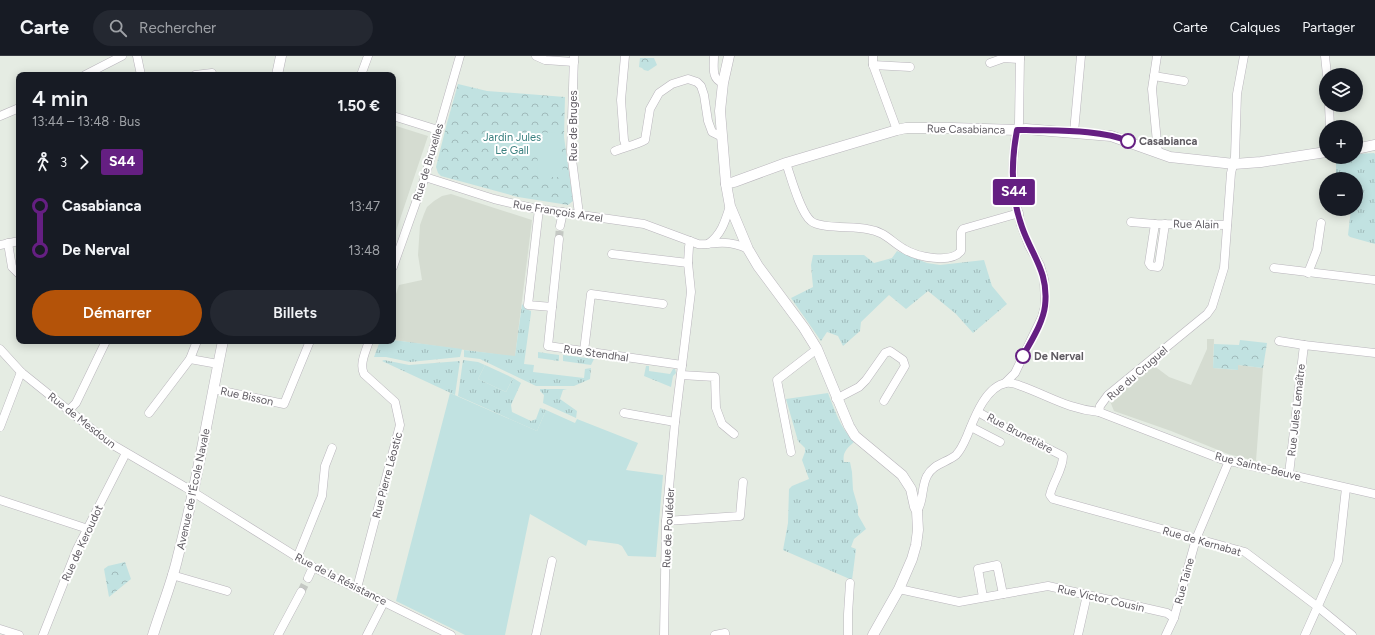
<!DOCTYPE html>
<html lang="fr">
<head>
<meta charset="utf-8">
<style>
	:root { --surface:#171b24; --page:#242831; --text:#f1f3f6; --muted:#9ea1a6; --line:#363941; --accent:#b45309 }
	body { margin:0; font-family:Figtree,sans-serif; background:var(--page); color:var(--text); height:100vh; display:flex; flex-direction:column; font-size:15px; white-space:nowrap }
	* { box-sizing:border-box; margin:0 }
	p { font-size:13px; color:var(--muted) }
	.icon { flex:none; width:22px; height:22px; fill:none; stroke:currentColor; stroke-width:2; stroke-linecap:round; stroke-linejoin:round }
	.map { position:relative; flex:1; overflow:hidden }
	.drawer { position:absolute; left:16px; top:16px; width:380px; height:272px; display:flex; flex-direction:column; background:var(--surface); border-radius:8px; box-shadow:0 2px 10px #0003 }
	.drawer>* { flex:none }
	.badge { padding:0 8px; border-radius:3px; font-size:14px; line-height:26px }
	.controls { position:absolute; left:1319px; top:12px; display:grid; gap:8px }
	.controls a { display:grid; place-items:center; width:44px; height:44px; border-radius:50%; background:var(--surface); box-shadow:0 2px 10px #0003; font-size:20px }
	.map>.badge { position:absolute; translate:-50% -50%; box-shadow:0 0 0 2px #fff }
	.legs { display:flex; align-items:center; gap:6px; height:44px; padding:0 16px; font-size:13px }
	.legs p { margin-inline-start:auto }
	.summary { display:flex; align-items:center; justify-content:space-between; height:68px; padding:0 16px }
	h1 { font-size:22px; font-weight:600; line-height:30px }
	.primary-button { display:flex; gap:8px; margin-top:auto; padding:8px 16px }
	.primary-button a { flex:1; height:46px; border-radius:24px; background:var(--accent); color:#fff; font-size:16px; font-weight:600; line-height:46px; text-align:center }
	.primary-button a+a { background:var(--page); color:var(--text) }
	ul { padding:0 16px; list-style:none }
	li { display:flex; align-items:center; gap:14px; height:44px; font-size:15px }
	li i { display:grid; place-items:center; width:6px; height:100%; margin:0 5px; background:currentColor }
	li i::after { content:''; width:10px; height:10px; margin:-5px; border:3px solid; border-radius:50%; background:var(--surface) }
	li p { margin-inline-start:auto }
	li:first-child i { background:linear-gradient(#0000 50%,currentColor 0) }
	li:last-child i { background:linear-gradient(currentColor 50%,#0000 0) }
	header { display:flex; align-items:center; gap:24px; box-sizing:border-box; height:56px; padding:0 20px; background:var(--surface); border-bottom:1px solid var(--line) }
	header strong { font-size:19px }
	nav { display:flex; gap:22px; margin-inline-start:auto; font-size:14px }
	.search { width:280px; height:36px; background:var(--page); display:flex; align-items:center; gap:10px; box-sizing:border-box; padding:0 14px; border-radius:22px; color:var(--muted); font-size:15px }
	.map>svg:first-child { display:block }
	.education { fill:#d5dcd1 }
	.grass { fill:url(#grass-tufts) }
	.park { fill:url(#park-crowns) }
	.garden { fill:#c1e2e1 }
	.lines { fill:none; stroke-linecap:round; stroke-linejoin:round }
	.minor-tunnel { stroke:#c4c8c3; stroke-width:8; stroke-dasharray:8 4; stroke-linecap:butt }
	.minor-casing { stroke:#b9b5bc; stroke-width:9 }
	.tertiary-casing { stroke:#b9b5bc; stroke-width:11 }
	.minor { stroke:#fff; stroke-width:8 }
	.tertiary { stroke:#fff; stroke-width:10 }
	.line-1-casing { stroke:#fff; stroke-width:9 }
	.line-1 { stroke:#651f82; stroke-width:6 }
	.stop-1-dot { fill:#fff; stroke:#651f82; stroke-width:2 }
	.labels { text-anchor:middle; stroke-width:4; stroke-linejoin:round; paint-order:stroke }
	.street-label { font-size:11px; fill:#5f5b62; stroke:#fff }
	.park-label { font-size:11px; fill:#3c8180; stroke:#fff }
	.stop-label { font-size:11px; font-weight:bold; fill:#5f5b62; stroke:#fff; text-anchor:start }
</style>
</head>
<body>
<header>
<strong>Carte</strong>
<div class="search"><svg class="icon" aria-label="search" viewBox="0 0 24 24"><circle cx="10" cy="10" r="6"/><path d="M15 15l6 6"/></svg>Rechercher</div>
<nav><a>Carte</a><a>Calques</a><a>Partager</a></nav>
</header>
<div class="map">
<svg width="1375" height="579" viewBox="0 0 1375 579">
	<defs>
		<pattern id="grass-tufts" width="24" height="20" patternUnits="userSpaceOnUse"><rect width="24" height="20" fill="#c1e2e1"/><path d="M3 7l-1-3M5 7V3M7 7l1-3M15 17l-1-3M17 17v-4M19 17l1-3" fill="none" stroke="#a0baba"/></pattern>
		<pattern id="park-crowns" width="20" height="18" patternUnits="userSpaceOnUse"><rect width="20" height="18" fill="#c1e2e1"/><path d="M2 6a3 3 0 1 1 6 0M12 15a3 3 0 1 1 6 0" fill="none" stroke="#a0baba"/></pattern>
	</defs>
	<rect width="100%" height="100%" fill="#e5ece3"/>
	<g class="education">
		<polygon points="393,69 428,80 393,184"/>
		<polygon points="451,138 532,164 515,301 393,284 393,247 399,229 422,224 418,199 420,169 424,158 427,151 434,145 442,140"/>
		<polygon points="1207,283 1214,283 1213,312 1238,314 1238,309 1263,312 1256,405 1228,398 1171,375 1114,355 1110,345 1153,309 1169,321 1191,329 1207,293"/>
	</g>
	<g class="grass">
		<polygon points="1374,97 1375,98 1375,188 1350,181 1348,179 1351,153 1356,153 1356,123 1336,123 1336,101 1356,101 1356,98"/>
		<polygon points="897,195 927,207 940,209 984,204 992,230 1007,248 973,277 956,258 928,235 906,253 889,239 861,266 860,275 843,290 838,280 827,276 821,285 791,242 813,231 811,209 813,199 864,199 874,207 892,202"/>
		<polygon points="522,248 526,253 531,255 531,257 524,308 534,309 533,316 584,322 585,313 591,312 590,323 574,330 536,330 480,303 464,301 464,294 515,300"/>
		<polygon points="393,284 462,293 460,301 410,306 386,301 374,301 380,285"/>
		<polygon points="538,296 559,299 559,305 538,302"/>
		<polygon points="563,299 594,303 591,309 563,305"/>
		<polygon points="384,304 409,309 460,305 455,339 382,305"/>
		<polygon points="463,304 478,306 485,309 478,323 506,336 513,322 521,327 511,349 512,356 531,365 536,363 540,352 546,354 537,375 458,340"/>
		<polygon points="646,310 649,310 649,315 670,318 673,313 675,313 676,317 673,320 671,331 644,320"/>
		<polygon points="540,333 567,333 563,334 560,343 577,355 576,362 543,347 544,339 540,335"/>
		<path d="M828 337C835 355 840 371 854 386 847 392 842 397 844 406H850L852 416 853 434 858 451V459L866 473 854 483 851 491 856 493 852 524 783 494 788 467 789 433 792 430 809 423 802 404 805 396V392L798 385 786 343Z"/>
	</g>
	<g class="park">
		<polygon points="640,2 654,2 657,9 648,15 644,14 642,12 639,11"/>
		<polygon points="458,28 487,35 565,41 564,81 573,145 568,149 518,141 441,120 438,117 436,111 447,67"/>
		<polygon points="1240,284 1267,287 1263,312 1238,309 1238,314 1213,312 1214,288 1239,289"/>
		<polygon points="125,506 131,523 109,541 104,513 108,510"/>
	</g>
	<g class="garden">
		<polygon points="561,76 563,121 538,121 537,77"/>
		<polygon points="485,309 513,322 506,336 478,323"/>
		<polygon points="450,337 537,375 546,354 575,367 577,363 638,387 626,414 663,419 656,501 628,500 622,490 618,488 588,484 586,490 530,458 505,579 465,579 396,545"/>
	</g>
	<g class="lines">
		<g class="minor-tunnel">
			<polyline points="559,183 560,170"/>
			<polyline points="301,536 308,522"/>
		</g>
		<defs>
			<g id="minor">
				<polyline points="137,0 141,19"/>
				<polyline points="536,0 545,4 574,6"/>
				<polyline points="574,0 571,96 579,158"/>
				<polyline points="625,0 621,44 624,84 626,90"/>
				<path d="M714 0C714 11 711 23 723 27"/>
				<polyline points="873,0 873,9 897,74"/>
				<polyline points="1157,0 1152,33 1158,97"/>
				<polyline points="1325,0 1327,19"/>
				<polyline points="990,7 1004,2 1020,3"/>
				<polyline points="873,9 910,11"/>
				<polyline points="85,19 122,0"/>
				<polyline points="195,19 212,17 212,19"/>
				<polyline points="361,19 368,0"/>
				<polyline points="1154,20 1184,25"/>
				<polyline points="1329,49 1330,71"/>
				<polyline points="0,60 19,52"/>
				<polyline points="393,60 438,74"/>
				<polyline points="1074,76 1081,0"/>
				<path d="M615 95C625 91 636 89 645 84L650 53 659 37 672 28 688 23 697 26 701 30 704 39 708 65 712 76 722 81"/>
				<path d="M786 107C791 121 800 156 811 165 820 173 853 170 867 173 886 176 890 185 904 193 917 201 951 208 961 195V176L963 173 1019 157"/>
				<path d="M425 121 494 143 532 152 644 168 698 188C705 189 711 187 717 187 729 186 738 188 748 193"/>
				<polyline points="539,153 528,249 552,251"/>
				<polyline points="1131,166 1155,168 1227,169"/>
				<polyline points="1155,168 1149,207 1151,210 1158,211 1159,209 1165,168"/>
				<polyline points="560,170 563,156"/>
				<polyline points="559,183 548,290 682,309"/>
				<polyline points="8,187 12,211 19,218"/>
				<path d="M708 188C721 179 725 166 730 150"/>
				<polyline points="0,189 19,185"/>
				<polyline points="612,198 688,207"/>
				<polyline points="393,211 425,121 460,0"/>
				<polyline points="1274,212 1375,224"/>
				<polyline points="1308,217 1317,194 1321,167"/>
				<polyline points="1279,285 1304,289"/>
				<polyline points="0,293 21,316 108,386 185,431 313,511 451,579"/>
				<polyline points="584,295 591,238 663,248"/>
				<polyline points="190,303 197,285"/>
				<polyline points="681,319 715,321 716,352 722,368 734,378"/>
				<polyline points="1005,327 1015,317 1042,261 1045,250 1044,223 1040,209 1029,190 1021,169 1014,137 1013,109 1015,84 1019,67 1020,0"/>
				<polyline points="213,333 284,348 310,285"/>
				<polyline points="836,343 859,331 866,324 885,297 890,295 903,304 905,310 884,345"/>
				<polyline points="68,355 76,347 106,285"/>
				<path d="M978 356 1008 373 1037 387 1063 400C1063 414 1053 425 1050 439L1053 443 1245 496 1318 551 1352 579"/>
				<polyline points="1099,356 1100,350 1108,339 1207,258 1212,251 1224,212 1231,117 1235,101 1237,38 1244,0"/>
				<polyline points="149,357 190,303 218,308"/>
				<polyline points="624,357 675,366"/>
				<polyline points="0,371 21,316"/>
				<polyline points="971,371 1000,386"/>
				<polyline points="791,396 777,324 817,293"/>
				<polyline points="1289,418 1304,289 1375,297"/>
				<polyline points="0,444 88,473"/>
				<path d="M917 455C924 445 921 431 927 420 933 408 946 407 956 399 961 394 964 387 967 380 974 363 985 331 1006 327 1011 326 1016 328 1021 330 1049 340 1068 353 1099 356L1221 403 1375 438"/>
				<polyline points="666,465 740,460 743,426"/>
				<polyline points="297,502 322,440 325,410 332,392"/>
				<polyline points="172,519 227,535"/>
				<polyline points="308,522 313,511"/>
				<path d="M357 532 400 369 395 346 364 318C359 308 366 295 369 285"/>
				<polyline points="899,533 959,546 1048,530 1167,557 1174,562"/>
				<polyline points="983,541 978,513 997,509 1003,538"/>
				<polyline points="0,573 19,579"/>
				<polyline points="43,579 77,493 126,397"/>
				<polyline points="278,579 301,536"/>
				<polyline points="367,579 384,546"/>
				<polyline points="536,579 552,505"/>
				<polyline points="664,579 666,465 675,366 691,236 688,207 689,191 690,185"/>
				<polyline points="715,579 725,577 725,579"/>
				<polyline points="848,579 848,558 850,527"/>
				<polyline points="1078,579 1087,539"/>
				<polyline points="1166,579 1174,562 1196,483 1229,405"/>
				<polyline points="1305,579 1338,505 1346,432"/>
			</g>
			<g id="tertiary">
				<polyline points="729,0 723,27 720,55 726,128 730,150 748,193 758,210 804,272 817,293 849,370 855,380 902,419 911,433 915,451 917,455 918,474 916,489 912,503 899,533 873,579"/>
				<polyline points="277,19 281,0"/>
				<polyline points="1356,93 1375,89"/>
				<polyline points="726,128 734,126 786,107 897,74 906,72 952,72 1017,74 1026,73 1111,80 1170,101 1234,108 1261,106 1326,96"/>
				<path d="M153 579C161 553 172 527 178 500 197 429 208 357 223 285"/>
			</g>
		</defs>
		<use href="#minor" class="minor-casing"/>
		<use href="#tertiary" class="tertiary-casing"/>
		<use href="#minor" class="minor"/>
		<use href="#tertiary" class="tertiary"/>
	</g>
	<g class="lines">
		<defs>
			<path id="line-1" d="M1023 300C1031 285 1043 267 1045 250 1049 216 1032 200 1022 171 1011 141 1011 106 1017 74H1026C1056 75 1100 73 1128 85"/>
		</defs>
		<use href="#line-1" class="line-1-casing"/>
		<use href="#line-1" class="line-1"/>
	</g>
	<g class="stop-1-dot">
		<circle cx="1128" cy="85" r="7"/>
		<circle cx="1023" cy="300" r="7"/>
	</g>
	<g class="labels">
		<g class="street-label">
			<text transform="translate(573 70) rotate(-90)" y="4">Rue de Bruges</text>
			<text transform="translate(966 73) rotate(1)" y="4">Rue Casabianca</text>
			<text transform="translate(428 106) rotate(-73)" y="4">Rue de Bruxelles</text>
			<text transform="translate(558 155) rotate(9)" y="4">Rue François Arzel</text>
			<text transform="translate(1196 168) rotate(1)" y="4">Rue Alain</text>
			<text transform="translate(596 297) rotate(8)" y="4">Rue Stendhal</text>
			<text transform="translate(1137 317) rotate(-41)" y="4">Rue du Cruguel</text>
			<text transform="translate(247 340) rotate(12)" y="4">Rue Bisson</text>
			<text transform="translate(1296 354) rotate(-84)" y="4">Rue Jules Lemaître</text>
			<text transform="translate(82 364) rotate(38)" y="4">Rue de Mesdoun</text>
			<text transform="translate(1020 377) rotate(28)" y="4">Rue Brunetière</text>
			<text transform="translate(1258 410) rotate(14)" y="4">Rue Sainte-Beuve</text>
			<text transform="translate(387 419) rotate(-75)" y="4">Rue Pierre Léostic</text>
			<text transform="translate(193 433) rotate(-78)" y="4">Avenue de l'École Navale</text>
			<text transform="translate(668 472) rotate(-87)" y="4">Rue de Pouléder</text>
			<text transform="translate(1202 485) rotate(16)" y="4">Rue de Kernabat</text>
			<text transform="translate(82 487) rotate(-65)" y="4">Rue de Keroudot</text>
			<text transform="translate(341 523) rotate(27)" y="4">Rue de la Résistance</text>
			<text transform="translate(1184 525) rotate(-75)" y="4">Rue Taine</text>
			<text transform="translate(1101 542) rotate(13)" y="4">Rue Victor Cousin</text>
		</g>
		<g class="park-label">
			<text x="512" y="85">Jardin Jules<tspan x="512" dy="13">Le Gall</tspan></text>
		</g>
		<g class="stop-label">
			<text x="1139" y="89">Casabianca</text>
			<text x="1034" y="304">De Nerval</text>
		</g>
	</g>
</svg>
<div class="controls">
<a><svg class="icon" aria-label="layers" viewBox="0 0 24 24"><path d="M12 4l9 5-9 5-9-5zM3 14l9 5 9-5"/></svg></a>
<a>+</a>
<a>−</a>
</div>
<b class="badge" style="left:1014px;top:136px;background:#651f82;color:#fff">S44</b>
<section class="drawer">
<div class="summary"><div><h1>4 min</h1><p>13:44 – 13:48 · Bus</p></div><b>1.50 €</b></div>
<div class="legs"><svg class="icon" aria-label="walk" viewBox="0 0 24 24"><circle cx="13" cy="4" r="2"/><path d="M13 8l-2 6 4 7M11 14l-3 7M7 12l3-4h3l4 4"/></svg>3<svg class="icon" aria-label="forward" viewBox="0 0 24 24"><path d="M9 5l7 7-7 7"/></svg><b class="badge" style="background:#651f82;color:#fff">S44</b></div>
<ul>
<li><i style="color:#651f82"></i><b>Casabianca</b><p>13:47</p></li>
<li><i style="color:#651f82"></i><b>De Nerval</b><p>13:48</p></li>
</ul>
<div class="primary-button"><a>Démarrer</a><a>Billets</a></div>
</section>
</div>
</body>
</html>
